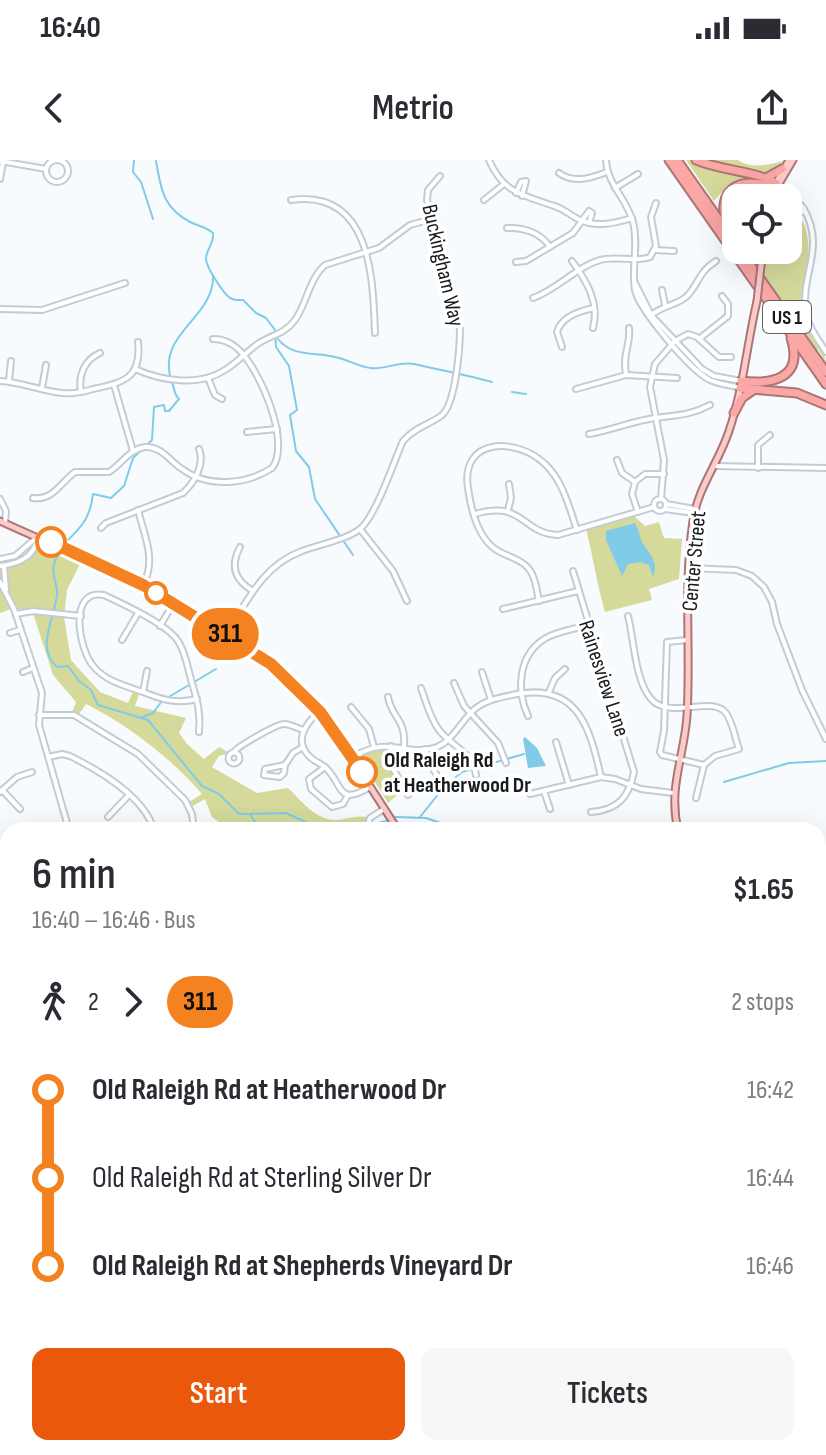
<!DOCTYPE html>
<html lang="en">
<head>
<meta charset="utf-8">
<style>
	:root { --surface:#fff; --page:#f7f7f7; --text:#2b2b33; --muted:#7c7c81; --accent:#ea580c }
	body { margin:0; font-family:"Sofia Sans Condensed",sans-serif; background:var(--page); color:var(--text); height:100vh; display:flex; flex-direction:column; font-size:30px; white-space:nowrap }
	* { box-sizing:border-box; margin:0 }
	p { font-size:26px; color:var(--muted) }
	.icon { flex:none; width:44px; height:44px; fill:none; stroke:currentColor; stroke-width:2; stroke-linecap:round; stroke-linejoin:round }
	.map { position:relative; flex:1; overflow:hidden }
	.side { position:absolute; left:0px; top:662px; width:826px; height:634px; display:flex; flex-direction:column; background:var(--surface); border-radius:24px 24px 0 0; box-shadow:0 8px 32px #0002 }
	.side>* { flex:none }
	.badge { padding:0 16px; border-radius:26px; font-size:28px; line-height:52px }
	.controls { position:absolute; left:722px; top:24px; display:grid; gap:16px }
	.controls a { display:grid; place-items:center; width:80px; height:80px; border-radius:16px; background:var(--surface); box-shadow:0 8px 32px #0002; font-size:40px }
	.map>.badge { position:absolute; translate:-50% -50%; box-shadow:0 0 0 4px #fff }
	.legs { display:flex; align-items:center; gap:12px; height:88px; padding:0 32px; font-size:26px }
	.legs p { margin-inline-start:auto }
	.head { display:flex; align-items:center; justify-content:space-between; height:136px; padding:0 32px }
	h1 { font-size:44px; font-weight:600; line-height:60px }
	.primary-button { display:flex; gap:16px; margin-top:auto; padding:16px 32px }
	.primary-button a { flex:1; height:92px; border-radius:16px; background:var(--accent); color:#fff; font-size:32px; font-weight:600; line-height:92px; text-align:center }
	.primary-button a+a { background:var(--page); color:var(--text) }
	ul { padding:0 32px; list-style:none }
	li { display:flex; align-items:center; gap:28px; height:88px; font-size:30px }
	li i { display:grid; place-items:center; width:12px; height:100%; margin:0 10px; background:currentColor }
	li i::after { content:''; width:20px; height:20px; margin:-10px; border:6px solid; border-radius:50%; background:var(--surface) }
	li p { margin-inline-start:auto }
	li:first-child i { background:linear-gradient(#0000 50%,currentColor 0) }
	li:last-child i { background:linear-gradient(currentColor 50%,#0000 0) }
	.status { display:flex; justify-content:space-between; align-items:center; height:56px; padding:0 40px; background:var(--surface); direction:ltr }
	.status svg { height:22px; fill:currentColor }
	header { display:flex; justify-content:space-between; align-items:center; height:104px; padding:0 32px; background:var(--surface); font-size:36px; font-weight:600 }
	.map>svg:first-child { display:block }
	.green { fill:#d5da9b }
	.water { fill:#80cbe8 }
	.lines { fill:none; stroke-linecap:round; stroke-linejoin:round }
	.stream { stroke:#80cbe8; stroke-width:2 }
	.minor-casing { stroke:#c3ccd4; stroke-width:8 }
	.major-casing { stroke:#ac7676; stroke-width:9 }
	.highway-casing { stroke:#ac7676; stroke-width:11 }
	.minor { stroke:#fff; stroke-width:4 }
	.major { stroke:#fdcaca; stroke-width:5 }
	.highway { stroke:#fba7a6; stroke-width:7 }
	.rail { stroke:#616467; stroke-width:2; stroke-dasharray:12 6; stroke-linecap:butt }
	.major-bridge-casing { stroke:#ac7676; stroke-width:9; stroke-linecap:butt }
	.major-bridge { stroke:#fdcaca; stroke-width:5 }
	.line-1-casing { stroke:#fff; stroke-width:18 }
	.line-1 { stroke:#f58220; stroke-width:12 }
	.stop-1-dot { fill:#fff; stroke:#f58220; stroke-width:4 }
	.labels { text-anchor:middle; stroke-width:7; stroke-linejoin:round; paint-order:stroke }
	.shield { fill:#fff; stroke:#5d5f62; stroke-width:2 }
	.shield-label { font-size:20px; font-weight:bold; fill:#181b1e }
	.street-label { font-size:22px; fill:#181b1e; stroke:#fff }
	.stop-label { font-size:22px; font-weight:bold; fill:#181b1e; stroke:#fff; text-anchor:start }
</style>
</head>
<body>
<div class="status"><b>16:40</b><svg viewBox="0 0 49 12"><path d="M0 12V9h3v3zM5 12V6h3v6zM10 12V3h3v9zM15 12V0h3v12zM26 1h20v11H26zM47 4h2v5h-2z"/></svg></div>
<header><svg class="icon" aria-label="back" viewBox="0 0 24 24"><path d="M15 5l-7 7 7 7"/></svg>Metrio<svg class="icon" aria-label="share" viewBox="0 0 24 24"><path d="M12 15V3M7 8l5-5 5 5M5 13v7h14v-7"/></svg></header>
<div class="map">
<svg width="826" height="1295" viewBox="0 0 826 1295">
	<rect width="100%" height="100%" fill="#f7fbfe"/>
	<g class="green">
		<path d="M686 0H738C750 9 769 5 783 1 773 19 755 11 738 20 728 25 721 33 714 41Z"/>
		<path d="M788 39C826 83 798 108 805 157 807 174 824 187 826 202L818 189 814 191 762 116 766 90H788Z"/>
		<path d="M633 355 645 366 659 362 664 378 682 379 679 419 649 429 652 440 605 452C597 424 593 397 586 369Z"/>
		<path d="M42 382 80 404 67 430 64 457 71 500 100 532 128 543 134 529 140 531 135 546 186 558 179 573 187 584 204 599 219 587 230 593 219 596 212 607 257 633 288 628C302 641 315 660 336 660 347 659 356 655 368 657L364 670H230L212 657 205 639 189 648 187 643 202 634C171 598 128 565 86 544L77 557 71 555 76 542 53 515 32 450 11 449 0 453V407L25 402Z"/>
		<polygon points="375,588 388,590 390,606 404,629 388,643 359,597"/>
		<polygon points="818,1256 826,1258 826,1295 795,1295 796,1288 818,1288"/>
	</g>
	<g class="water">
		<path d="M635 363C639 370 639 375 642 382 650 395 659 402 653 417L649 405 641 402 628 404 622 416 606 380V371Z"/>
		<polygon points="525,577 537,588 546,606 528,608 523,579"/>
	</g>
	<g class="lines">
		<g class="stream">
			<polyline points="134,0 133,12 141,22 153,59"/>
			<path d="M156 1C161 28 162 47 190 62 198 66 206 67 213 73 214 84 207 88 206 98 205 106 224 134 230 138 236 141 237 140 243 140L256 153 266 158 275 170 276 187 289 206 297 250 290 255 296 291 309 307 315 339 353 395"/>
			<path d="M213 115C215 159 154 174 172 222 175 229 173 233 179 239L169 251H165L164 245 154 247 152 280 133 298 124 326 111 338 93 334C89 374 63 373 54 404 51 414 58 425 57 435 55 457 35 488 57 507L68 506 79 521 91 530 98 545 148 560 202 626 219 634 239 654 286 653 323 670"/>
			<path d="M278 179C292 197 314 192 335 197 347 199 358 207 371 208 385 210 399 201 414 204 440 210 466 215 492 222"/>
			<polyline points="512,232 526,234"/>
			<polyline points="167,538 216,509"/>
			<polyline points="143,557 153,553 162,541"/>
			<polyline points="724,622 789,603 826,601"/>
			<polyline points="250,654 260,670"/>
			<polyline points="396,657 426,658 461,670"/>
			<polyline points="420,657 444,627 462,612 524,594"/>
			<polyline points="352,670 386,661"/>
			<polyline points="0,1089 8,1093"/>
		</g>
		<defs>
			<g id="minor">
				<path d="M489 0C503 33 523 35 554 46 562 48 569 54 576 58 594 68 613 64 632 58"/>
				<path d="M606 0C607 24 627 39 633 62 639 84 631 108 635 130 639 150 691 211 710 220 719 224 730 225 740 228"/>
				<circle cx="57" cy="11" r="11"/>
				<polyline points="0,1 46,9"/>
				<path d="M559 13C574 24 591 18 607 12"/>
				<polyline points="0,19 3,2"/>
				<path d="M776 23C785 31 797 39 804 49 826 89 800 114 806 153 809 168 818 179 826 192"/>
				<polyline points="615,28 638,14"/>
				<polyline points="773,28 804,52"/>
				<polyline points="516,33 521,22 526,21 522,36"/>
				<path d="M291 40C370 29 373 115 375 173"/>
				<polyline points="484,40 504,24"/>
				<path d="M507 68C524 67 541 73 550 87"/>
				<polyline points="656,90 674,91"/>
				<path d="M572 101C586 120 600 143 593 168"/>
				<polyline points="516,102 526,101 573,73 589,51 592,53 589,63"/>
				<polyline points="635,123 651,155 702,209 714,216 741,221"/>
				<polyline points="662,130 665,145"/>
				<path d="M533 138C558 129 576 107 600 100 616 95 635 103 650 97L656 86 651 57 656 43"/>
				<polyline points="0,149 42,150 125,123"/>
				<path d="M650 156C661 146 677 145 686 137 699 125 697 113 716 101"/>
				<polyline points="699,179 728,156 728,144 722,136"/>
				<path d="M562 187 557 172C561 157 579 151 594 148"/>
				<path d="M135 209C162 221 199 227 225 210 238 202 247 191 259 183 272 175 286 173 295 160 307 143 309 119 325 105L379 88 410 65 432 59"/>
				<path d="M626 215C622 193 631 185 629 168"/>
				<polyline points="208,218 215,235 222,239"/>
				<path d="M0 221C21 222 41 231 62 233 72 234 83 232 93 229 123 223 142 218 138 182"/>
				<polyline points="9,221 11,201"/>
				<polyline points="114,225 133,291"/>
				<polyline points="42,228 46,205"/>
				<polyline points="576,229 626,215 677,218"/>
				<path d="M81 232C78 216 84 200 100 193"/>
				<polyline points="247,272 277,269"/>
				<path d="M589 274C607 271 622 265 640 261 666 254 684 259 710 245"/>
				<polyline points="617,300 622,313 635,322"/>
				<polyline points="714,306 826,308"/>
				<polyline points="758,308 758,285 770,275"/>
				<path d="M33 338C53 341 61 322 75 312H109C121 305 129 289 145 287 161 286 170 301 182 309 208 328 246 325 272 308 292 283 259 207 237 188 230 182 222 179 213 179"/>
				<circle cx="660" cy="345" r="6"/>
				<polyline points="0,339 6,351 5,363"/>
				<polyline points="661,339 664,300 650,227 655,204 675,181 688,174 697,177 719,197 731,197"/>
				<polyline points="666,344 695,349"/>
				<polyline points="665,349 694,353"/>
				<path d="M138 350C144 375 157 400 143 425"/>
				<polyline points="508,350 511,338 509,324"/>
				<polyline points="638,352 632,334 635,322 645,314 664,314"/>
				<path d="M475 354C525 340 520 373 558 375L654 347"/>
				<path d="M101 368 106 363 183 333C195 322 205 304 199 289"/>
				<polyline points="360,369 393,411 407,441"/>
				<path d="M240 387C230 406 234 420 253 431"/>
				<polyline points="0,399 15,396 36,378"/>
				<path d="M0 406C18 404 33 398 38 379"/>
				<polyline points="4,407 6,430"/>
				<polyline points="688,408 736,410 752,416 764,427 772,442 777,464 802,530 826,579"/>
				<path d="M573 411 634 612C629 637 618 650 591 652"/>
				<polyline points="0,422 14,449 42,533 39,565 69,670"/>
				<path d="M539 441C537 432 536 420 531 412 525 401 510 397 500 392 478 381 471 350 468 328 460 277 517 277 545 304 563 321 569 347 577 370"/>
				<polyline points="503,449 578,431"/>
				<polyline points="16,454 33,451 81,456"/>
				<path d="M628 456C634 479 635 521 651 539 669 560 713 535 726 553 733 563 735 578 739 589L715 596 704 605 696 638"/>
				<polyline points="160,466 173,444"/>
				<polyline points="10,473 20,470"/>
				<path d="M226 475C247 441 263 405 302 391 320 384 346 380 360 369 376 356 394 301 403 281 414 268 428 265 441 256 456 245 460 186 460 168L427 40 428 30 440 16"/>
				<polyline points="122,480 138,453"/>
				<polyline points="687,480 667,482 664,571 660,592 662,595 704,605"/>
				<polyline points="23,512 33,508"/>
				<polyline points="482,512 491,540"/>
				<polyline points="454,523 464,546 498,583 506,603"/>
				<path d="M421 528C426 542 430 558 439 570 452 587 473 592 476 615"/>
				<polyline points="143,532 147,511"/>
				<polyline points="549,532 555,518 565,509"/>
				<path d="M388 537C392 559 406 558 404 587"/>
				<path d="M197 539C176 544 163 540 143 532 126 526 107 522 94 507 79 491 67 428 104 435 123 444 167 464 178 481 186 493 188 510 192 523 197 540 201 553 199 572"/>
				<polyline points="351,547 369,569 374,587"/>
				<path d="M318 553C304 565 294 582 310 597 315 602 321 603 326 608 343 624 337 647 370 627"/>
				<polyline points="39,555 74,555 138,594 185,640 192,654 194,670"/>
				<path d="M528 556C516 530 518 494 546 478 558 471 575 469 588 465"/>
				<polyline points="556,582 569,625"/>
				<polyline points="391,586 391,605 408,635"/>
				<polyline points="425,589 429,602 442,624"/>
				<path d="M234 592C238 586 277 564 284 564 290 564 297 568 303 570"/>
				<circle cx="234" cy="598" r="5.5"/>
				<path d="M48 597 62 594 70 596C100 611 144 636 154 670"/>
				<path d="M353 597C391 574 408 598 437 587 454 580 462 559 476 548 488 539 503 537 517 534 578 523 590 568 601 617"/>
				<polyline points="285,605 284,613 280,617 264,615 265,609 285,605 293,593 303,587"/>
				<polyline points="325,607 309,619 311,629 332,647 343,644 348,635"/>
				<polyline points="2,630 20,649"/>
				<polyline points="544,631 550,649"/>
				<polyline points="0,632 17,617 32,612"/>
				<polyline points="530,634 601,617 615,619 641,629 673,633"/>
				<polyline points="108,657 129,635"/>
				<polyline points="366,670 370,658 384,649"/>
				<polyline points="0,705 8,702"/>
				<polyline points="818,728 826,725"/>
				<polyline points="0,750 8,748"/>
				<polyline points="818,777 826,776"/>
				<polyline points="0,778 8,788"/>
				<polyline points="818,820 826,819"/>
				<polyline points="0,842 8,841"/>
				<polyline points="818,898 826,899"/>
				<polyline points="0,919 8,918"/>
				<polyline points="818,939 826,940"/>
				<polyline points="818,978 826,980"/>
				<polyline points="818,1037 826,1038"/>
				<polyline points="7,1056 8,1056"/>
				<polyline points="818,1095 826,1096"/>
				<polyline points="0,1099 8,1099"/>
				<polyline points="0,1120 8,1118"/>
				<polyline points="818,1147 826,1148"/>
				<polyline points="823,1147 826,1126"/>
				<polyline points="0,1221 8,1217"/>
				<polyline points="818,1230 826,1231"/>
				<polyline points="267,1288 270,1295"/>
				<polyline points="417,1288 424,1295"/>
				<polyline points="547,1288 550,1295"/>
				<polyline points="763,1288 792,1294"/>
				<polyline points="295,1295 297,1293"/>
				<polyline points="397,1295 404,1288"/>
				<polyline points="453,1295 477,1288"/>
				<polyline points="594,1295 596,1288"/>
				<polyline points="648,1295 669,1288"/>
				<polyline points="695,1295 695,1288"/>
				<polyline points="744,1295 745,1288"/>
			</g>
			<g id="major">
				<polyline points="773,34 793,0"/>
				<polyline points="773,38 772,30 789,0"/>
				<polyline points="761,106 764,90"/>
				<polyline points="0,361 143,425 278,510 332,567 398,670"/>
				<path d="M678 670C668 628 684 597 687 556 691 491 683 426 693 361 697 329 719 302 729 271 743 230 747 184 757 141"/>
				<polyline points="818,1192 826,1194"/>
				<polyline points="339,1288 342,1295"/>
				<polyline points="214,1295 223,1288"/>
			</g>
			<g id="highway">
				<polyline points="669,0 826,224"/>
				<polyline points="677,0 736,84"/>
				<path d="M696 0C722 11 752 10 776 23"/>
				<polyline points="766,18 782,9"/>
				<path d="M728 67C713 30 741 14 773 28"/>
				<polyline points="740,90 826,212"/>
				<path d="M741 221C773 225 804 218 791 178"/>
				<polyline points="740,228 797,233 826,245"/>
				<polyline points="734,253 742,238 752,231"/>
			</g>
		</defs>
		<use href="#minor" class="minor-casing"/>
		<use href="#major" class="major-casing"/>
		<use href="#highway" class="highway-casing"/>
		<use href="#minor" class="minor"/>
		<use href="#major" class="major"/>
		<use href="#highway" class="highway"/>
		<g class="rail">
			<polyline points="0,1019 8,1020"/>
			<polyline points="818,1153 826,1154"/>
			<polyline points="0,1280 8,1279"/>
		</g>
		<defs>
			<polyline id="major-bridge" points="757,141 761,106"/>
		</defs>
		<use href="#major-bridge" class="major-bridge-casing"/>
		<use href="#major-bridge" class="major-bridge"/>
	</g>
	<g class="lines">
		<defs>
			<polyline id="line-1" points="51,382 143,425 271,504 320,552 362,612"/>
		</defs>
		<use href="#line-1" class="line-1-casing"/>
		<use href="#line-1" class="line-1"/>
	</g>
	<g class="stop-1-dot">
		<circle cx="51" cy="382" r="14"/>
		<circle cx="156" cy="433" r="10"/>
		<circle cx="362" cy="612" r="14"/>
	</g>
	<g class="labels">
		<rect class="shield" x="763" y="141" width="48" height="32" rx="6"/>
		<g class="shield-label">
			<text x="787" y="164">US 1</text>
		</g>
		<g class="street-label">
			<text transform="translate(444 105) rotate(77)" y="8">Buckingham Way</text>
			<text transform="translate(693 401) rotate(-85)" y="8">Center Street</text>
			<text transform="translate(605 518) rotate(72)" y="8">Rainesview Lane</text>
		</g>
		<g class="stop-label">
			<text x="384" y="607">Old Raleigh Rd<tspan x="384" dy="25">at Heatherwood Dr</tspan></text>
		</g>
	</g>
</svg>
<div class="controls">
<a><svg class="icon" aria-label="locate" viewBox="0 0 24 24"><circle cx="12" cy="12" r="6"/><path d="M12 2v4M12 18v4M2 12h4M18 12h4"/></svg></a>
</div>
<b class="badge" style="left:225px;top:474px;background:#f58220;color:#111">311</b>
<section class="side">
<div class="head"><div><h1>6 min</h1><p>16:40 – 16:46 · Bus</p></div><b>$1.65</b></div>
<div class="legs"><svg class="icon" aria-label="walk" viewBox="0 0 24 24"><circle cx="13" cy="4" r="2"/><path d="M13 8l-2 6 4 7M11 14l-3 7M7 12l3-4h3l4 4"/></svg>2<svg class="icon" aria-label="forward" viewBox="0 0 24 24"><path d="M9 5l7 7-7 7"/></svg><b class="badge" style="background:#f58220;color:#111">311</b><p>2 stops</p></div>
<ul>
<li><i style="color:#f58220"></i><b>Old Raleigh Rd at Heatherwood Dr</b><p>16:42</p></li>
<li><i style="color:#f58220"></i><span>Old Raleigh Rd at Sterling Silver Dr</span><p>16:44</p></li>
<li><i style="color:#f58220"></i><b>Old Raleigh Rd at Shepherds Vineyard Dr</b><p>16:46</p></li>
</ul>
<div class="primary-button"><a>Start</a><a>Tickets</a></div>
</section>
</div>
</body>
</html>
